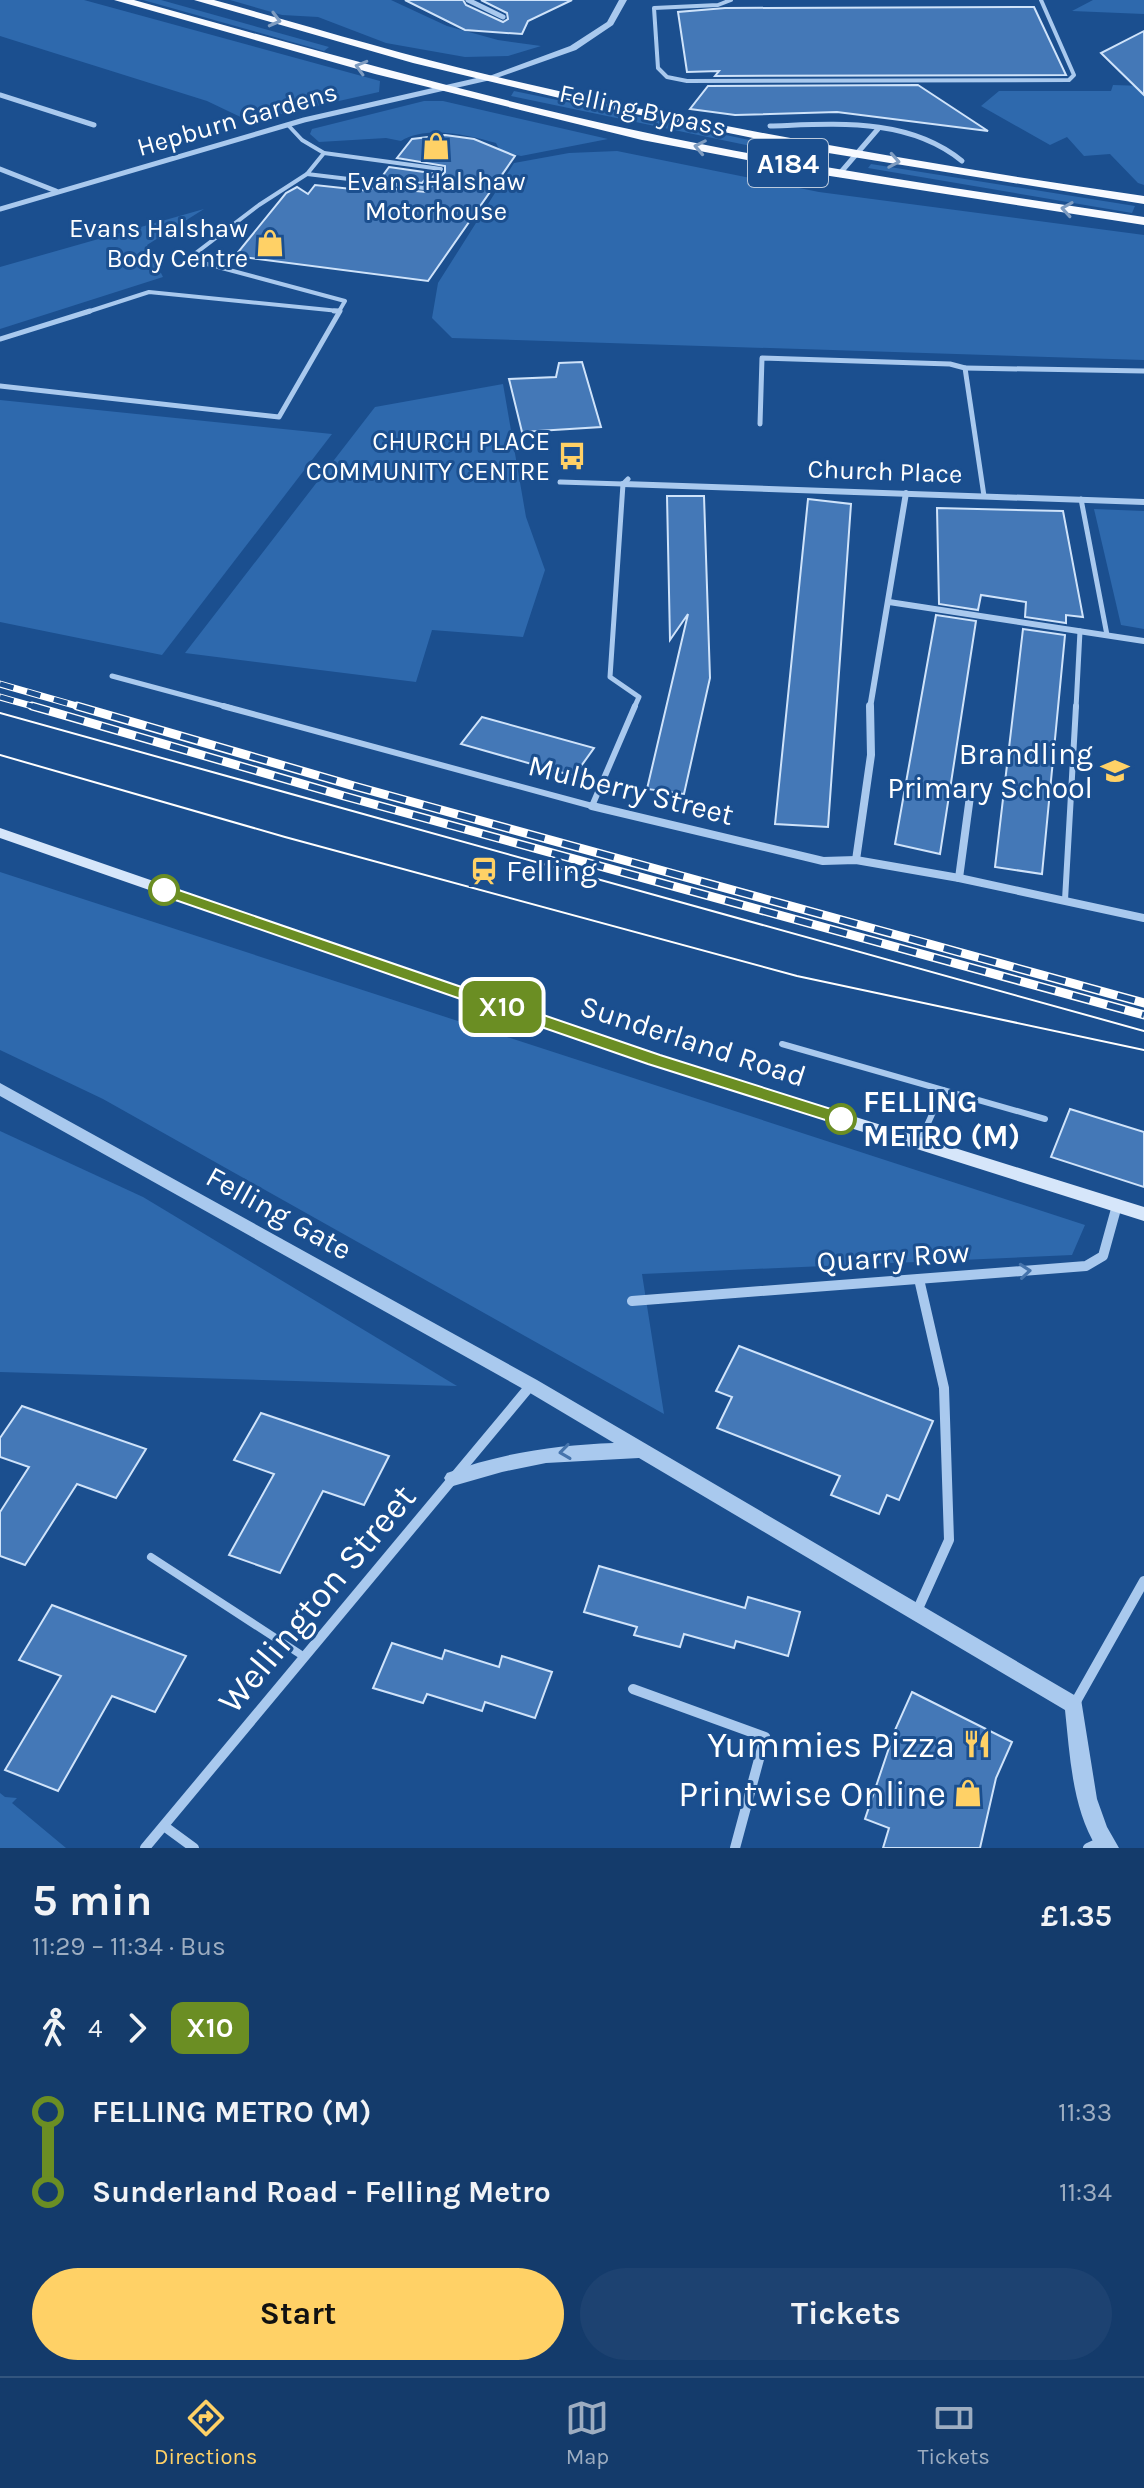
<!DOCTYPE html>
<html lang="en">
<head>
<meta charset="utf-8">
<style>
	:root { --surface:#143b6b; --page:#1d4271; --text:#f1f3f6; --muted:#9dadc1; --line:#33557e; --accent:#ffd166 }
	body { margin:0; font-family:Karla,sans-serif; background:var(--page); color:var(--text); height:100vh; display:flex; flex-direction:column; font-size:30px; white-space:nowrap }
	* { box-sizing:border-box; margin:0 }
	p { font-size:26px; color:var(--muted) }
	.icon { flex:none; width:44px; height:44px; fill:none; stroke:currentColor; stroke-width:2; stroke-linecap:round; stroke-linejoin:round }
	.map { position:relative; height:1848px; overflow:hidden }
	.panel { display:flex; flex-direction:column; background:var(--surface); flex:1 }
	.panel>* { flex:none }
	.badge { padding:0 16px; border-radius:12px; font-size:28px; line-height:52px }
	.map>.badge { position:absolute; translate:-50% -50%; box-shadow:0 0 0 4px #fff }
	.legs { display:flex; align-items:center; gap:12px; height:88px; padding:0 32px; font-size:26px }
	.legs p { margin-inline-start:auto }
	.head { display:flex; align-items:center; justify-content:space-between; height:136px; padding:0 32px }
	h1 { font-size:44px; font-weight:700; line-height:60px }
	.cta { display:flex; gap:16px; margin-top:auto; padding:16px 32px }
	.cta a { flex:1; height:92px; border-radius:48px; background:var(--accent); color:#111; font-size:32px; font-weight:700; line-height:92px; text-align:center }
	.cta a+a { background:var(--page); color:var(--text) }
	ul { padding:0 32px; list-style:none }
	li { display:flex; align-items:center; gap:28px; height:80px; font-size:30px }
	li i { display:grid; place-items:center; width:12px; height:100%; margin:0 10px; background:currentColor }
	li i::after { content:''; width:20px; height:20px; margin:-10px; border:6px solid; border-radius:50%; background:var(--surface) }
	li p { margin-inline-start:auto }
	li:first-child i { background:linear-gradient(#0000 50%,currentColor 0) }
	li:last-child i { background:linear-gradient(currentColor 50%,#0000 0) }
	.menu { display:flex; justify-content:space-around; align-items:center; height:112px; border-top:2px solid var(--line); background:var(--surface); font-size:22px; color:var(--muted) }
	.menu a { display:grid; justify-items:center; gap:4px }
	.menu .current { color:var(--accent) }
	.map>svg:first-child { display:block }
	.green { fill:#2e69ad }
	.building { fill:#4478b7; stroke:#cfe3fa; stroke-width:2 }
	.lines { fill:none; stroke-linecap:round; stroke-linejoin:round }
	.service-far3 { stroke:#a9c9ee; stroke-width:4 }
	.service-far2 { stroke:#a9c9ee; stroke-width:5 }
	.service-far1 { stroke:#a9c9ee; stroke-width:6 }
	.service { stroke:#a9c9ee; stroke-width:8 }
	.minor-far3 { stroke:#a9c9ee; stroke-width:5 }
	.minor-far2 { stroke:#a9c9ee; stroke-width:6 }
	.minor-far1 { stroke:#a9c9ee; stroke-width:8 }
	.minor { stroke:#a9c9ee; stroke-width:10 }
	.tertiary { fill:#a9c9ee; fill-rule:evenodd }
	.secondary { fill:#d6e6fa; fill-rule:evenodd }
	.trunk { fill:#f8faff; fill-rule:evenodd }
	.tram { stroke:#fff; stroke-width:2 }
	.rail-far1-casing { stroke:#fff; stroke-width:7 }
	.rail-casing { stroke:#fff; stroke-width:9 }
	.rail-far1 { stroke:#1b4f8f; stroke-width:5; stroke-dasharray:14; stroke-linecap:butt }
	.rail { stroke:#1b4f8f; stroke-width:6; stroke-dasharray:18; stroke-linecap:butt }
	.oneway { stroke:#7e9cc1 }
	.oneway2 { stroke:#4674ac }
	.line-1 { fill:#6b8e23; stroke:#fff; stroke-width:2 }
	.stop-1-dot { fill:#fff; stroke:#6b8e23; stroke-width:4 }
	.labels { text-anchor:middle; stroke-width:6; stroke-linejoin:round; paint-order:stroke }
	.far-street-label { font-size:26px; fill:#fff; stroke:#1b4f8f }
	.far-poi-label { font-size:26px; fill:#fff; stroke:#1b4f8f; text-anchor:end }
	.shield { fill:#1b4f8f; stroke:#bbcadd; stroke-width:2 }
	.shield-label { font-size:28px; font-weight:bold; fill:#fff }
	.poi-label { font-size:30px; fill:#fff; stroke:#1b4f8f; text-anchor:end }
	.street-label { font-size:30px; fill:#fff; stroke:#1b4f8f }
	.stop-label { font-size:30px; font-weight:bold; fill:#fff; stroke:#1b4f8f; text-anchor:start }
	.near-street-label { font-size:36px; fill:#fff; stroke:#1b4f8f }
	.near-poi-label { font-size:36px; fill:#fff; stroke:#1b4f8f; text-anchor:end }
</style>
</head>
<body>
<div class="map">
<svg width="1144" height="1848" viewBox="0 0 1144 1848">
	<rect width="100%" height="100%" fill="#1b4f8f"/>
	<g class="green">
		<polygon points="0,0 84,0 380,81 379,92 249,121 207,101 0,36"/>
		<polygon points="143,0 161,0 329,47 324,51"/>
		<polygon points="230,0 391,0 447,26 498,40 541,46 508,56 465,57 386,43 318,17 282,15"/>
		<polygon points="1093,0 1144,0 1144,14 1072,11"/>
		<polygon points="1113,85 1144,86 1144,185 1138,183 1110,154 1084,156 1067,137 1050,145 981,106 999,91 1111,91"/>
		<polygon points="514,91 827,156 823,161 511,96"/>
		<path d="M424 101H443L608 139 521 156 500 151 496 143C468 135 427 125 401 141L386 138 319 142 310 134 312 129Z"/>
		<polygon points="617,151 819,192 1144,235 1144,360 452,338 432,318 438,283 514,163 569,153"/>
		<polygon points="871,164 1135,206 1132,213 868,168"/>
		<polygon points="204,209 147,245 163,277 0,329 0,267"/>
		<polygon points="503,384 526,517 545,570 523,637 432,630 416,682 185,653 375,407"/>
		<polygon points="0,400 332,434 162,655 0,622"/>
		<polygon points="1094,509 1144,511 1144,629 1121,625"/>
		<polygon points="0,872 1085,1225 1072,1255 642,1274 664,1414 103,1099 0,1050"/>
		<polygon points="0,1131 143,1197 457,1386 0,1372"/>
		<polygon points="0,1793 5,1797 17,1798 12,1803 66,1848 0,1848"/>
	</g>
	<g class="building">
		<polygon points="405,0 463,0 466,5 503,22 508,19 507,13 481,0 572,0 528,21 522,34 465,30"/>
		<polygon points="1034,7 1066,75 715,76 719,71 687,72 678,12 725,8"/>
		<polygon points="1144,31 1144,95 1101,53"/>
		<polygon points="918,85 988,131 837,112 735,115 690,109 708,86"/>
		<polygon points="445,135 474,139 515,156 428,281 235,256 286,193 297,187 308,194 315,185 370,191 373,187 426,192 445,172 445,166 397,158 412,139"/>
		<polygon points="389,167 431,173 422,183 381,178"/>
		<polygon points="582,362 601,427 522,432 509,379 556,377 559,363"/>
		<polygon points="667,496 704,496 710,678 684,794 647,789 688,614 670,640"/>
		<polygon points="808,499 851,504 828,827 775,824"/>
		<polygon points="937,508 1063,511 1083,617 1066,615 1066,623 1025,617 1026,602 981,595 978,610 939,604"/>
		<polygon points="936,615 976,621 940,854 895,844"/>
		<polygon points="1023,629 1065,635 1042,874 995,867"/>
		<polygon points="482,717 594,748 574,776 461,744"/>
		<polygon points="1070,1109 1144,1132 1144,1187 1051,1157"/>
		<polygon points="739,1346 933,1421 899,1500 887,1495 879,1514 831,1495 840,1476 717,1428 732,1397 716,1391"/>
		<polygon points="22,1406 146,1449 116,1498 77,1484 25,1565 0,1556 0,1512 29,1467 0,1457 0,1438"/>
		<polygon points="261,1413 389,1456 364,1505 323,1491 280,1573 229,1555 274,1474 234,1460"/>
		<polygon points="599,1566 745,1608 748,1597 800,1612 788,1656 736,1641 734,1648 684,1634 680,1647 634,1635 637,1627 584,1612"/>
		<polygon points="52,1605 186,1656 155,1712 112,1696 58,1791 5,1770 61,1676 19,1660"/>
		<polygon points="392,1643 442,1659 445,1650 499,1667 502,1656 552,1672 535,1718 485,1702 482,1711 427,1694 423,1703 373,1688"/>
		<polygon points="912,1692 1012,1742 996,1778 980,1848 883,1848 889,1828 865,1819 895,1730"/>
	</g>
	<g class="lines">
		<g class="service-far3">
			<polyline points="731,0 718,5 654,8 658,68 667,77 687,81 1069,80 1074,75 1041,0"/>
			<polyline points="288,125 302,140 324,153"/>
			<polygon points="324,153 441,169 424,188 307,174"/>
			<polyline points="307,174 259,205 188,259 345,301 338,313"/>
			<polyline points="84,313 149,292 339,311"/>
		</g>
		<g class="service-far2">
			<polyline points="334,311 339,311"/>
			<polyline points="0,339 90,311"/>
			<polyline points="965,368 1144,371"/>
			<polyline points="0,386 279,417 340,311"/>
			<polyline points="760,424 762,358 950,364 965,368 984,496"/>
			<polyline points="628,479 623,484 610,677 639,697 634,708"/>
			<polyline points="560,482 623,484"/>
			<polyline points="1081,499 1107,635"/>
			<polyline points="112,676 231,708"/>
			<polyline points="1076,708 1080,631"/>
		</g>
		<g class="service-far1">
			<polyline points="223,706 592,806 635,706"/>
			<polyline points="1065,900 1076,706"/>
			<polyline points="782,1044 1045,1119"/>
			<polyline points="919,1143 943,1090"/>
		</g>
		<polyline class="service" points="151,1557 303,1656"/>
		<g class="minor-far3">
			<polyline points="468,0 503,17"/>
			<polyline points="0,95 94,125"/>
			<path d="M770 126C836 124 908 117 962 161"/>
			<polyline points="0,169 56,191"/>
			<polyline points="841,172 878,129"/>
			<polyline points="0,209 304,120 488,78"/>
		</g>
		<g class="minor-far2">
			<polyline points="623,484 1144,502"/>
			<polyline points="889,602 1144,641"/>
			<polyline points="870,708 906,493"/>
		</g>
		<g class="minor-far1">
			<polyline points="592,806 823,861 856,860 959,878 1144,918"/>
			<polyline points="856,860 871,755 870,706"/>
			<polyline points="959,878 971,789"/>
			<polyline points="1115,1211 1117,1205"/>
		</g>
		<g class="minor">
			<polyline points="632,1301 1086,1266 1103,1256 1116,1209"/>
			<polyline points="917,1611 949,1540 944,1388 919,1279"/>
			<polyline points="633,1689 765,1737 735,1848"/>
			<polyline points="1074,1705 1144,1581"/>
			<polyline points="164,1826 194,1848"/>
			<polyline points="145,1848 531,1385"/>
			<polyline points="1088,1848 1103,1841"/>
		</g>
		<g class="tertiary">
			<polygon points="619,0 627,0 613,25 576,50 491,80 484,78 570,46 607,22"/>
			<path d="M0 1083 537 1380 1081 1699 1097 1799 1107 1827 1119 1848H1097C1072 1808 1070 1756 1065 1710L639 1458 546 1463 502 1472 453 1486 447 1483 444 1478 447 1473C501 1453 557 1445 614 1443L525 1390 0 1096Z"/>
		</g>
		<polygon class="secondary" points="0,828 660,1056 1144,1207 1144,1221 648,1064 0,838"/>
		<g class="trunk">
			<path d="M114 0H134C303 47 472 95 643 132 809 168 977 191 1144 217V225L830 176 642 140 375 74Z"/>
			<path d="M194 0H214C305 25 396 53 489 75 705 126 924 164 1144 196V204L816 151 572 101 413 63Z"/>
		</g>
		<g class="tram">
			<polyline points="0,713 1144,1031"/>
			<polyline points="0,755 285,837 797,976 1144,1050"/>
		</g>
		<defs>
			<g id="rail-far1">
				<polyline points="0,684 84,708"/>
				<polyline points="0,697 39,708"/>
			</g>
			<g id="rail">
				<polyline points="32,706 344,796 1144,1015"/>
				<polyline points="77,706 354,786 1144,1003"/>
			</g>
		</defs>
		<use href="#rail-far1" class="rail-far1-casing"/>
		<use href="#rail" class="rail-casing"/>
		<use href="#rail-far1" class="rail-far1"/>
		<use href="#rail" class="rail"/>
	</g>
	<defs><path id="oneway-chevron" d="M-2-3.5L2.5 0L-2 3.5" fill="none" stroke-width="1.6" stroke-linecap="round" stroke-linejoin="round" transform="scale(2)"/></defs>
	<g class="oneway">
		<use href="#oneway-chevron" transform="translate(275 20) rotate(15)"/>
		<use href="#oneway-chevron" transform="translate(361 67) rotate(-164)"/>
		<use href="#oneway-chevron" transform="translate(700 147) rotate(-169)"/>
		<use href="#oneway-chevron" transform="translate(894 161) rotate(10)"/>
		<use href="#oneway-chevron" transform="translate(1067 209) rotate(-171)"/>
	</g>
	<g class="oneway2">
		<use href="#oneway-chevron" transform="translate(1025 1271) rotate(-5)"/>
		<use href="#oneway-chevron" transform="translate(565 1452) rotate(172)"/>
	</g>
	<polygon class="line-1" points="164,885 660,1055 847,1114 850,1119 841,1125 648,1064 158,894 158,886"/>
	<defs>
		<symbol id="shop-bare" viewBox="-9 -9 18 18"><path d="M-5-2.5h2.3a2.7 3.5 0 0 1 5.4 0H5L5.5 6h-11ZM-1.5-2.5h3a1.5 2.3 0 0 0-3 0Z" fill="#ffd166" stroke="#1b4f8f" stroke-width="2.5" paint-order="stroke"/></symbol>
		<symbol id="bus-bare" viewBox="-9 -9 18 18"><path d="M-5-6H5V4H4V6H2V4H-2V6H-4V4H-5ZM-3.5-4V0h7V-4ZM-3.5 1.2v1.5H-2V1.2ZM2 1.2v1.5H3.5V1.2Z" fill="#ffd166" stroke="#1b4f8f" stroke-width="2.5" paint-order="stroke"/></symbol>
		<symbol id="school-bare" viewBox="-9 -9 18 18"><path d="M0-5L7-2L0 1L-7-2ZM-4 1L0 2.5L4 1V4Q0 6-4 4Z" fill="#ffd166" stroke="#1b4f8f" stroke-width="2.5" paint-order="stroke"/></symbol>
		<symbol id="station-bare" viewBox="-9 -9 18 18"><path d="M-3-6H3Q5-6 5-4V2Q5 4 3 4L4.5 6H3L1.5 4h-3L-3 6H-4.5L-3 4Q-5 4-5 2V-4Q-5-6-3-6ZM-3.5-4v3h7v-3ZM-3.5 1v1.5H-2V1ZM2 1v1.5H3.5V1Z" fill="#ffd166" stroke="#1b4f8f" stroke-width="2.5" paint-order="stroke"/></symbol>
		<symbol id="restaurant-bare" viewBox="-9 -9 18 18"><path d="M-5-6h1v4h1v-4h1v4h1v-4h1v5L-1.5 .5V6h-2V.5L-5-1ZM5-6V6H3V1.5H1.5Q1.5-4 5-6Z" fill="#ffd166" stroke="#1b4f8f" stroke-width="2.5" paint-order="stroke"/></symbol>
	</defs>
	<g fill-rule="evenodd">
		<use href="#shop-bare" x="416" y="126" width="40" height="40"/>
		<use href="#shop-bare" x="250" y="223" width="40" height="40"/>
		<use href="#bus-bare" x="552" y="436" width="40" height="40"/>
		<use href="#school-bare" x="1095" y="751" width="40" height="40"/>
		<use href="#station-bare" x="464" y="851" width="40" height="40"/>
		<use href="#restaurant-bare" x="957" y="1724" width="40" height="40"/>
		<use href="#shop-bare" x="948" y="1773" width="40" height="40"/>
	</g>
	<g class="stop-1-dot">
		<circle cx="164" cy="890" r="14"/>
		<circle cx="841" cy="1119" r="14"/>
	</g>
	<g class="labels">
		<g class="far-street-label">
			<text transform="translate(643 110) rotate(12)" y="9">Felling Bypass</text>
			<text transform="translate(237 119) rotate(-16)" y="9">Hepburn Gardens</text>
			<text transform="translate(885 471) rotate(2)" y="9">Church Place</text>
		</g>
		<g class="far-poi-label">
			<text x="436" y="190" text-anchor="middle">Evans Halshaw<tspan x="436" dy="30">Motorhouse</tspan></text>
			<text x="248" y="237">Evans Halshaw<tspan x="248" dy="30">Body Centre</tspan></text>
			<text x="550" y="450">CHURCH PLACE<tspan x="550" dy="30">COMMUNITY CENTRE</tspan></text>
		</g>
		<rect class="shield" x="748" y="139" width="80" height="48" rx="6"/>
		<g class="shield-label">
			<text x="788" y="173">A184</text>
		</g>
		<g class="poi-label">
			<text x="1093" y="764">Brandling<tspan x="1093" dy="34">Primary School</tspan></text>
			<text x="506" y="881" text-anchor="start">Felling</text>
		</g>
		<g class="street-label">
			<text transform="translate(631 790) rotate(14)" y="10">Mulberry Street</text>
			<text transform="translate(693 1041) rotate(18)" y="10">Sunderland Road</text>
			<text transform="translate(279 1213) rotate(29)" y="10">Felling Gate</text>
			<text transform="translate(893 1257) rotate(-4)" y="10">Quarry Row</text>
		</g>
		<g class="stop-label">
			<text x="863" y="1112">FELLING<tspan x="863" dy="34">METRO (M)</tspan></text>
		</g>
		<g class="near-street-label">
			<text transform="translate(316 1598) rotate(-50)" y="13">Wellington Street</text>
		</g>
		<g class="near-poi-label">
			<text x="955" y="1757">Yummies Pizza</text>
			<text x="946" y="1806">Printwise Online</text>
		</g>
	</g>
</svg>
<b class="badge" style="left:502px;top:1007px;background:#6b8e23;color:#fff">X10</b>
</div>
<section class="panel">
<div class="head"><div><h1>5 min</h1><p>11:29 – 11:34 · Bus</p></div><b>£1.35</b></div>
<div class="legs"><svg class="icon" aria-label="walk" viewBox="0 0 24 24"><circle cx="13" cy="4" r="2"/><path d="M13 8l-2 6 4 7M11 14l-3 7M7 12l3-4h3l4 4"/></svg>4<svg class="icon" aria-label="forward" viewBox="0 0 24 24"><path d="M9 5l7 7-7 7"/></svg><b class="badge" style="background:#6b8e23;color:#fff">X10</b></div>
<ul>
<li><i style="color:#6b8e23"></i><b>FELLING METRO (M)</b><p>11:33</p></li>
<li><i style="color:#6b8e23"></i><b>Sunderland Road - Felling Metro</b><p>11:34</p></li>
</ul>
<div class="cta"><a>Start</a><a>Tickets</a></div>
</section>
<nav class="menu">
<a class="current"><svg class="icon" aria-label="directions" viewBox="0 0 24 24"><path d="M12 3l9 9-9 9-9-9zM9 14v-3h6M13 9l2 2-2 2"/></svg>Directions</a>
<a><svg class="icon" aria-label="map" viewBox="0 0 24 24"><path d="M3 6l6-2 6 2 6-2v14l-6 2-6-2-6 2zM9 4v14M15 6v14"/></svg>Map</a>
<a><svg class="icon" aria-label="tickets" viewBox="0 0 24 24"><path d="M3 7h18v10H3zM15 7v10"/></svg>Tickets</a>
</nav>
</body>
</html>
